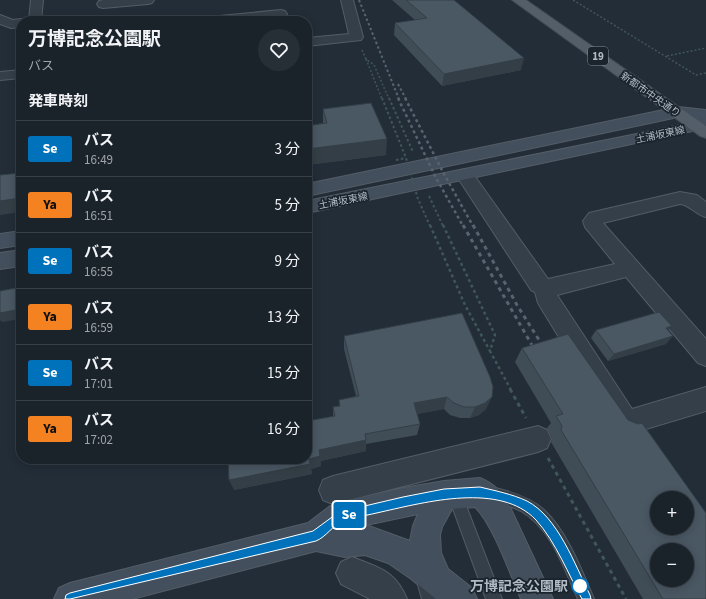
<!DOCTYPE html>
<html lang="ja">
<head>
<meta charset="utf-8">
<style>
	:root { --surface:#1a222a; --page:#272f36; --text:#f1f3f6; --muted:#9fa4a8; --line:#383f47 }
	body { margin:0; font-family:"Source Sans 3","Noto Sans JP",sans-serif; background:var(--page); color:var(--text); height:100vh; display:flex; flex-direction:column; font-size:15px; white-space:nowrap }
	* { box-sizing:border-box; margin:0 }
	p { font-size:13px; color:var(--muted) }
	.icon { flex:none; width:22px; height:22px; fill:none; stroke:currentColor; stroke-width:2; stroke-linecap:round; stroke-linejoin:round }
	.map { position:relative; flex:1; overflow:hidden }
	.sheet { position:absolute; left:16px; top:16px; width:296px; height:448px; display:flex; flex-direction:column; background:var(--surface); border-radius:16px; box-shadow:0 2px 10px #0003,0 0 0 1px var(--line) }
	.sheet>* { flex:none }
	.badge { padding:0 8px; border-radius:3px; font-size:14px; line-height:26px }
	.tools { position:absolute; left:650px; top:491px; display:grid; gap:8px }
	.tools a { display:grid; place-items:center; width:44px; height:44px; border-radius:50%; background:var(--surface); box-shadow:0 2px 10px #0003,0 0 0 1px var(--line); font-size:20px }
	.map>.badge { position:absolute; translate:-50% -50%; box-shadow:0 0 0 2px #fff }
	h2 { padding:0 12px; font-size:15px; line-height:36px }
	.round { display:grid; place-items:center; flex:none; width:42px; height:42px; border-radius:21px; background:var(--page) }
	.overview { display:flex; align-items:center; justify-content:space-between; height:68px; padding:0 12px }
	h1 { font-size:19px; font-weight:700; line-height:30px }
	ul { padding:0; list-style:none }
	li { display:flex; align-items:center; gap:12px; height:56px; padding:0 12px; border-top:1px solid var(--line) }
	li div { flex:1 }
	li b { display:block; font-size:15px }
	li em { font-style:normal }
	li .badge { min-width:44px; font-weight:700; text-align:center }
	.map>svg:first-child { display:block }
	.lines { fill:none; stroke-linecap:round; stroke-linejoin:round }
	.lane-casing { stroke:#535d66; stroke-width:2 }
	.street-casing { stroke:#535d66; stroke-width:2 }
	.secondary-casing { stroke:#535d66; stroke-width:2 }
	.primary-casing { stroke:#3f4852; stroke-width:2 }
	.path-far3 { stroke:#415656; stroke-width:1.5; stroke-dasharray:2 2; stroke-linecap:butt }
	.path-far2 { stroke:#415656; stroke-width:2; stroke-dasharray:2.5 2.5; stroke-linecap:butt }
	.path-far1 { stroke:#415656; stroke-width:2.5; stroke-dasharray:3 3; stroke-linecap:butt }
	.path { stroke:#415656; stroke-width:3; stroke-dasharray:4 4; stroke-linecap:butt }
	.lane { fill:#353f49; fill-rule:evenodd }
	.street { fill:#353f49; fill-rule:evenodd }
	.secondary { fill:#434f5c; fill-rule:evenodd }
	.primary { fill:#535e69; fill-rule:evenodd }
	.rail-far2 { stroke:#576470; stroke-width:2; stroke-dasharray:2.5 2.5; stroke-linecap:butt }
	.rail-far1 { stroke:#576470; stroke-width:2.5; stroke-dasharray:3 3; stroke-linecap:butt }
	.rail { stroke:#576470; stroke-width:3; stroke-dasharray:4 4; stroke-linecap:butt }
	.path-bridge-far2 { stroke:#415656; stroke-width:1.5; stroke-dasharray:2 2; stroke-linecap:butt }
	.path-bridge-far1 { stroke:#415656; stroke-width:2; stroke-dasharray:2.5 2.5; stroke-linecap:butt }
	.path-bridge { stroke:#415656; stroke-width:2.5; stroke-dasharray:3 3; stroke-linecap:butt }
	.wall { fill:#404c56 }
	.shaded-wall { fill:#343e46 }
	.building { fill:#4a5864; stroke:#343e46; fill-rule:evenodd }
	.line { fill:#0072bc; stroke:#fff }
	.stop-dot { fill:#fff; stroke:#0072bc; stroke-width:2 }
	.labels { text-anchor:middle; stroke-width:3.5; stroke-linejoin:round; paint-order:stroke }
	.far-street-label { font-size:10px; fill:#b0bac5; stroke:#1b242d }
	.shield { fill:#1b242d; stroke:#838d97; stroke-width:1 }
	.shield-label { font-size:11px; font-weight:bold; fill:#b0bac5 }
	.near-stop-label { font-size:14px; font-weight:bold; fill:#b0bac5; stroke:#1b242d; text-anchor:end }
</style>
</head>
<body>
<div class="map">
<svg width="706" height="599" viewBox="0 0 706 599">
	<rect width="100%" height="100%" fill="#222d38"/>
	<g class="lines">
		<defs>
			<g id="lane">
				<path d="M491 487C509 491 530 497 544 510 567 531 582 571 594 599H578C564 569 552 529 521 511 510 505 498 504 486 499L484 494 486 489Z"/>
				<polygon points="455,488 460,490 502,599 486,599 448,495 450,490"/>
				<polygon points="424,570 430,572 438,599 422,599 416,578 418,572"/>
			</g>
			<g id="street">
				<polygon points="31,0 43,0 41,21 29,21"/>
				<polygon points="103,0 154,0 152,3 148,4 103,8 99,7 97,4 99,1"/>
				<polygon points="341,0 353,0 363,37 361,40 307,46 307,38 349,34"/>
				<polygon points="281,10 285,11 287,14 285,17 247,21 203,21 205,18 209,17"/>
				<polygon points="0,15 13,20 21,19 26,21 21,21 21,27 11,28 0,24"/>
				<polygon points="21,70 21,78 0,80 0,72"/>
				<path d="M465 169 471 171 548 279 615 264 585 227 583 221 589 213 680 192 697 195 706 202V217C696 215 690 205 680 204L603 223 706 339V366L698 363 626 277 557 295 632 409 706 387V411L626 435 617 432 538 303 535 292 531 290 456 175 459 171Z"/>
				<polygon points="538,426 547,430 551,439 547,448 538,452 333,504 323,500 319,490 323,480 333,476"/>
				<path d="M352 557C379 568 395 570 407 599H370L341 584 336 573 341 562Z"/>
			</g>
			<g id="secondary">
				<polygon points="678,107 706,110 706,124 702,129 307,213 307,201 671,127 690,123 694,118 678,117 307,196 307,184"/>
				<polygon points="21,231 21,245 0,248 0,234"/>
				<polygon points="21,250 21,266 0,269 0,253"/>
				<path d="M480 478C494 484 502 492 509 505L553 599H521C510 574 493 524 475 507L452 509 442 527 440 535 441 553 448 569 472 588 477 599H436L410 578 388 563 365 555 345 557 316 551 132 599H54L59 588 70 583 308 523 329 507 339 502 403 488 444 481ZM418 514 413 526 410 541 366 525Z"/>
			</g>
			<polygon id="primary" points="512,0 526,0 706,126 706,138 700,136"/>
		</defs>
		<use href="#lane" class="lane-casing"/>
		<use href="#street" class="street-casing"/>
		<use href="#secondary" class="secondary-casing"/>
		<use href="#primary" class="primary-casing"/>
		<g class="path-far3">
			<polyline points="573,0 696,75 706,73"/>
			<polyline points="362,50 366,59 374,65 389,99"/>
			<polyline points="667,56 706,48"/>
		</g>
		<g class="path-far2">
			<polyline points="389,98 413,152"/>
			<polyline points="429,196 443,226"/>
		</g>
		<polyline class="path-far1" points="443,225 495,335 490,351 511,390"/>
		<g class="path">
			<polyline points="510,389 526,418"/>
			<polyline points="548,458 626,599"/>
		</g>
		<use href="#lane" class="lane"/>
		<use href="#street" class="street"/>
		<use href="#secondary" class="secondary"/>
		<use href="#primary" class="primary"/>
		<g class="rail-far2">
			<polyline points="359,0 399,99"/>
			<polyline points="398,84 406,99"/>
		</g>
		<g class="rail-far1">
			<polyline points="398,98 435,176 463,226"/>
			<polyline points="405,98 444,174 473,226"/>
		</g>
		<g class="rail">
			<polyline points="463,225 537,354"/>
			<polyline points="473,225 517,305 546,351"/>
		</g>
		<polyline class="path-bridge-far2" points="366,59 382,99"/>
		<g class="path-bridge-far1">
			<polyline points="382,98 406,158 418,199 430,226"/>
			<polyline points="396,160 406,158"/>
		</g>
		<polyline class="path-bridge" points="430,225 465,305 490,351"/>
	</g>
	<g class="wall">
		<polygon points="392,0 454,0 521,70 442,86 394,35 395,23 415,20"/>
		<polygon points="323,109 386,155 307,165 307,126 323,123"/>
		<polygon points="596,330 668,330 666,344 608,361 591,338"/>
		<polygon points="344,336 486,409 479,415 470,418 460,418 450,415 444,409 417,414 420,424 417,435 366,444 366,451 321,461 321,466 311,469 312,474 234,490 333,416 333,407 339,406 339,400 356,396 344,349"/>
		<polygon points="522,348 706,599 643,599 551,442 552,438 547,428 551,423 515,362"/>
	</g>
	<g class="shaded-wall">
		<polygon points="524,58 521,70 442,86 444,74"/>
		<polygon points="387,139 386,155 307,165 307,149"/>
		<polygon points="21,198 21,212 0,215 0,201"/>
		<polygon points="21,309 21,319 2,322 0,320 0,313"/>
		<polygon points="672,326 665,334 666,328"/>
		<polygon points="673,336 666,344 608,361 614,354"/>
		<polygon points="447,397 444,409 412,415 414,403"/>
		<polygon points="492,397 486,409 479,415 470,418 475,407"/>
		<polygon points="366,440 366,451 321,461 321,466 311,469 312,474 234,490 229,480 319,450"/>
	</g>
	<g class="building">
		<polygon points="406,0 454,0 524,58 444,74 395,23 427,18"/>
		<polygon points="371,103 387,139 307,149 307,126 327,123 323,109"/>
		<polygon points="21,173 21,198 0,201 0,175"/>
		<polygon points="21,287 21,309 0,313 0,291"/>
		<polygon points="659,312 672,326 666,328 673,336 614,354 596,330"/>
		<polygon points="462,313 490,377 493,387 492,397 485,403 475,407 464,407 454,403 447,397 414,403 420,424 365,434 366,440 319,450 320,456 309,459 310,464 229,480 228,459 307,459 307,421 335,416 333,407 340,406 339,400 359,396 344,336"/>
		<path d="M568 334 628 420 638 424 642 423 706 513V599H663L561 430 562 426 556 416 563 414 522 348ZM657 498H687V528H657ZM657 550H687V580H657Z"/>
	</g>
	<path class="line" d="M480 487C496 491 512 494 527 501 558 517 575 565 590 595L591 599H582C569 576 556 542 536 520 500 482 426 502 381 512 369 515 355 517 343 521 333 525 326 537 316 541L70 599H65L66 595 70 593 313 531 339 512 403 497 444 489Z"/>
	<circle class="stop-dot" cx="580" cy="586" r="8"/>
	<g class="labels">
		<g class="far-street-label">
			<text transform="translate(651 94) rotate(35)" y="4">新都市中央通り</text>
			<text transform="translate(660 134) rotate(-12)" y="4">土浦坂東線</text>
			<text transform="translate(343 200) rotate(-11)" y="4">土浦坂東線</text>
		</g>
		<rect class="shield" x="588" y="47" width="20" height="18" rx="3"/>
		<g class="shield-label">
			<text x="598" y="60">19</text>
		</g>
		<g class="near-stop-label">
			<text x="568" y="591">万博記念公園駅</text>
		</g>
	</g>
</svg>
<div class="tools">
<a>+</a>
<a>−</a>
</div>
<b class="badge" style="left:349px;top:515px;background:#0072bc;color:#fff">Se</b>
<section class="sheet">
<div class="overview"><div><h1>万博記念公園駅</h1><p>バス</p></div><a class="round"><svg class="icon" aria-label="heart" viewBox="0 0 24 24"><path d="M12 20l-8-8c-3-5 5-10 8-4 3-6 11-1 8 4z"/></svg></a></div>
<h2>発車時刻</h2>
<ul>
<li><span class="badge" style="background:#0072bc;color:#fff">Se</span><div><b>バス</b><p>16:49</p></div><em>3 分</em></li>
<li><span class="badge" style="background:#f58220;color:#111">Ya</span><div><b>バス</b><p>16:51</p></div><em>5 分</em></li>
<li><span class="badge" style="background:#0072bc;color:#fff">Se</span><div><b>バス</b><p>16:55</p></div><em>9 分</em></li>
<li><span class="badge" style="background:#f58220;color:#111">Ya</span><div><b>バス</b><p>16:59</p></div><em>13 分</em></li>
<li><span class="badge" style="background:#0072bc;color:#fff">Se</span><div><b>バス</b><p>17:01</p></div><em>15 分</em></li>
<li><span class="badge" style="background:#f58220;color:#111">Ya</span><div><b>バス</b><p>17:02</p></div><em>16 分</em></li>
</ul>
</section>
</div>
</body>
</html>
